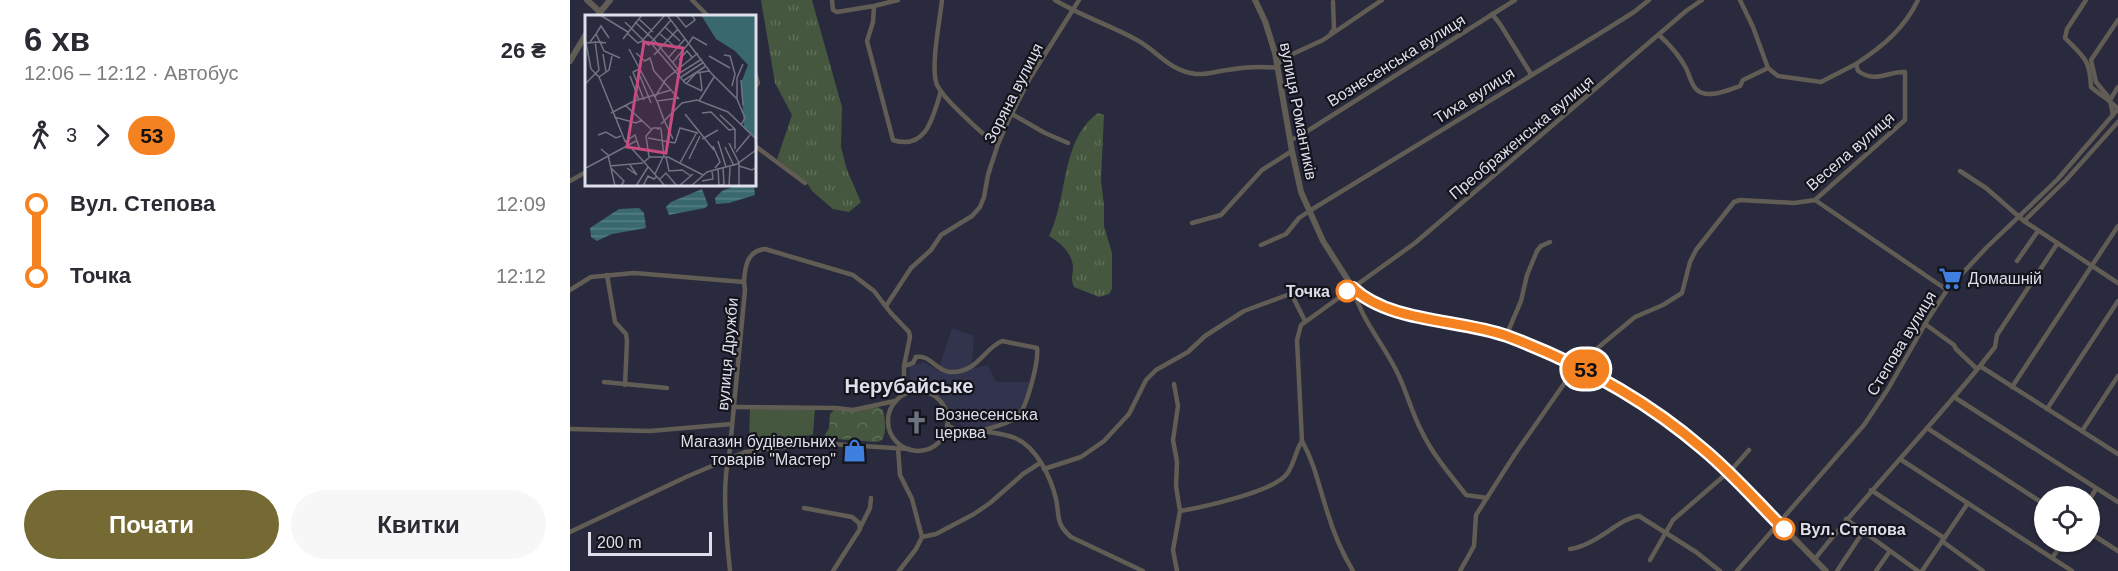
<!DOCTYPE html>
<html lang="uk">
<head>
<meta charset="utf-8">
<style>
	:root { --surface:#fff; --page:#f7f7f7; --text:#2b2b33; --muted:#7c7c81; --accent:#766a34 }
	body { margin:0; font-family:Helvetica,sans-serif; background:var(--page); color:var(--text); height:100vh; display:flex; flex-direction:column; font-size:22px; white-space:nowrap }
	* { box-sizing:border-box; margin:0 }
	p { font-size:20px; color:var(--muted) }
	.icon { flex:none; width:33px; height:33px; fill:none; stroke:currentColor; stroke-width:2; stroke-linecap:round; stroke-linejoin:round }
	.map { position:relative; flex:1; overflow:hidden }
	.sheet { display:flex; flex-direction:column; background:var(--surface); width:570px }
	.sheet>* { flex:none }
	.badge { padding:0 12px; border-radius:20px; font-size:21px; line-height:39px }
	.buttons { position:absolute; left:1464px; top:486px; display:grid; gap:12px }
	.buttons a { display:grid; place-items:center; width:66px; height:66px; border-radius:50%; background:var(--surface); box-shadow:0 2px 4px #0004; font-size:30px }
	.scale { position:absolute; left:18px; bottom:15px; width:124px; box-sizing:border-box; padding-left:6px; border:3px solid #dedfeb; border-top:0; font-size:16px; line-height:21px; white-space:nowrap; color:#dedfeb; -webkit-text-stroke:4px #13141c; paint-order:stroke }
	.map>.badge { position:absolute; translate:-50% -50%; box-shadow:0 0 0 3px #fff }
	.legs { display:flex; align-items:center; gap:9px; height:66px; padding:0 24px; font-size:20px }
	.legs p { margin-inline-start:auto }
	.head { display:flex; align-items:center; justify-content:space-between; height:102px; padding:0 24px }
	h1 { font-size:33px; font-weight:600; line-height:45px }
	.button { display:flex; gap:12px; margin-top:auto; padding:12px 24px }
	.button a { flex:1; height:69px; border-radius:36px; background:var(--accent); color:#fff; font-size:24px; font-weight:600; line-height:69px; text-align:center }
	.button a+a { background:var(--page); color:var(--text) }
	ul { padding:0 24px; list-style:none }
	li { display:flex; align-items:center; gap:21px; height:72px; font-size:22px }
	li i { display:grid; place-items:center; width:9px; height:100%; margin:0 8px; background:currentColor }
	li i::after { content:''; width:15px; height:15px; margin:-8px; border:4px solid; border-radius:50%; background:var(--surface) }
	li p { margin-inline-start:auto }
	li:first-child i { background:linear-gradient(#0000 50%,currentColor 0) }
	li:last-child i { background:linear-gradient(currentColor 50%,#0000 0) }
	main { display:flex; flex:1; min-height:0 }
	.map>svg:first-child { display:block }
	.built { fill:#32334c }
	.grass { fill:url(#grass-tufts) }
	.park { fill:url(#park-crowns) }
	.pitch { fill:#45573e }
	.water { fill:url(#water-rules) }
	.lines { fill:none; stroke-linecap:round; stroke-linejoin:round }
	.minor { stroke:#625d54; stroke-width:4.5 }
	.tertiary { stroke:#625d54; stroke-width:6 }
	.line-1-casing { stroke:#fff; stroke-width:14 }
	.line-1 { stroke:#f58220; stroke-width:9 }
	.stop-1-dot { fill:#fff; stroke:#f58220; stroke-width:3 }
	.labels { text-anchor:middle; stroke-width:4.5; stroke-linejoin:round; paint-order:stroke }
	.street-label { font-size:16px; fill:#dedfeb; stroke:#13141c }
	.poi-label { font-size:16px; fill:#dedfeb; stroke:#13141c; text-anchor:start }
	.stop-label { font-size:16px; font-weight:bold; fill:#dedfeb; stroke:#13141c; text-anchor:end }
	.quarter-label { font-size:20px; font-weight:bold; fill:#dedfeb; stroke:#13141c }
	.inset-road { fill:none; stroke:#717283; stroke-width:1.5 }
	.view { fill:#c94a7f; fill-opacity:0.15; stroke:#c94a7f; stroke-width:3 }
	.inset-edge { fill:none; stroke:#dedfeb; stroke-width:3 }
</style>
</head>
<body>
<main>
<section class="sheet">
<div class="head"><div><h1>6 хв</h1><p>12:06 – 12:12 · Автобус</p></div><b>26 ₴</b></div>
<div class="legs"><svg class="icon" aria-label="walk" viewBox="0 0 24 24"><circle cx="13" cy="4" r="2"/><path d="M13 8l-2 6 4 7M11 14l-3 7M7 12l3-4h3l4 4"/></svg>3<svg class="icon" aria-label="forward" viewBox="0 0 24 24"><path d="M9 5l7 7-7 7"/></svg><b class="badge" style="background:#f58220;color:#111">53</b></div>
<ul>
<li><i style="color:#f58220"></i><b>Вул. Степова</b><p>12:09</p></li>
<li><i style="color:#f58220"></i><b>Точка</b><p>12:12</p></li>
</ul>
<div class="button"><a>Почати</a><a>Квитки</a></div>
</section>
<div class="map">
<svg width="1548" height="571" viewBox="0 0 1548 571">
	<defs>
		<pattern id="grass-tufts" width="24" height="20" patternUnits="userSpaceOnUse" patternTransform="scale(1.5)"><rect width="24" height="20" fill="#45573e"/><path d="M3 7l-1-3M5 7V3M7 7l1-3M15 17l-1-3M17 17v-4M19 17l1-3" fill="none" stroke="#5f6f5a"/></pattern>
		<pattern id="park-crowns" width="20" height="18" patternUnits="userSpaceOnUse" patternTransform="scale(1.5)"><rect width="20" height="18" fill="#45573e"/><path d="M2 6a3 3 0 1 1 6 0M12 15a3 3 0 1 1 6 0" fill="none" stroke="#5f6f5a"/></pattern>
		<pattern id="water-rules" width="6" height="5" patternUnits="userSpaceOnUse" patternTransform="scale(1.5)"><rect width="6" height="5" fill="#39696f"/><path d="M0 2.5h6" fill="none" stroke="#557e84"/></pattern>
	</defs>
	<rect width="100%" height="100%" fill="#292a3d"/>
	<g class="built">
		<polygon points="382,328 404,336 402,365 382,371 369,368"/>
		<polygon points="354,362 367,370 381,373 418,365 426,382 461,382 453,409 442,423 396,430 371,401 353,389 341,387 339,367"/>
	</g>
	<g class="grass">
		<polygon points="191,0 242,0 272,107 271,147 277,170 291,202 279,212 263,209 242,191 237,183 207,159 222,115 205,83"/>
		<path d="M528 113 534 115 531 180 534 206V226L542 253V289L539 294 529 297 504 287C500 277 503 277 503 268 503 254 490 242 479 236 482 229 485 222 487 214 497 180 496 136 528 113Z"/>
	</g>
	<path class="park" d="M308 407 313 410C315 419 317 432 312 440L307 442 253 438 259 428 260 414 264 410Z"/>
	<polygon class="pitch" points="180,409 245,409 243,435 179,440"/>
	<g class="water">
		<polygon points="168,185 184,185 185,195 159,203 146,204 145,198 152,191"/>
		<polygon points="132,189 138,205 135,208 99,215 96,207 101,202"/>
		<polygon points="69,208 74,213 76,228 42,234 27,241 21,237 20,228 49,209"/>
	</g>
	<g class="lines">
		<g class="minor">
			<polyline points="122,0 138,16"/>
			<polyline points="262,0 263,10 267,12 304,6 328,0"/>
			<path d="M372 0C370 20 360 68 367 85 373 97 385 107 395 117 406 127 415 137 428 144"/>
			<path d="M485 0C511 16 540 25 567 40 590 53 598 70 626 74 636 75 647 71 657 70 674 67 691 66 708 68"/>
			<polyline points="1170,0 1183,27 1198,68 1208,76 1251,82 1286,64"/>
			<path d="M304 6 303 22 297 41 323 140C357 151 363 116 371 91"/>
			<polyline points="922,14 930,24 961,74"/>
			<polyline points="761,33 764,29 763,2"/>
			<path d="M1089 35C1099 44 1109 55 1116 68 1119 74 1121 84 1126 89 1136 100 1159 90 1170 86L1173 80 1198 68"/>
			<polyline points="707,65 714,58 753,40 812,0"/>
			<polyline points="184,69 188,83 184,88"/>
			<polyline points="1540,99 1526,82 1521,60 1548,20"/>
			<polyline points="442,114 475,133 498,143"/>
			<polyline points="1543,115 1540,100 1548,87"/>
			<polyline points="720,140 728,137 945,0"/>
			<polyline points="184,145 235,183"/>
			<polyline points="1390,171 1416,188 1454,221 1548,283"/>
			<polyline points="0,181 16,172"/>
			<polyline points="1245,200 1377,290"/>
			<polyline points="1454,221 1496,180 1548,122"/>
			<polyline points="622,223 651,215 692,170 722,151"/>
			<polyline points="691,245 716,234 729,218 741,210 1037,29 1064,12 1079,0"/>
			<polyline points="1447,261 1468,231"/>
			<polyline points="37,275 45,322 56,334 57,341 55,385"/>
			<path d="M783 288C791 319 812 342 826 370 836 389 841 411 851 430 862 454 880 474 896 495L917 498"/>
			<path d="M0 290 21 277 64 273 174 282C175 266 177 251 195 249L283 275 304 291 320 312 339 332 340 337 334 366V394"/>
			<polyline points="316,306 341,268 361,250 371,235 402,216 410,207 414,197 418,175 428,144 438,121 460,78 509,0"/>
			<polyline points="1355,324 1384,345 1386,349 1407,369"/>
			<polyline points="936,336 951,301 957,275 967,251 971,246 980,242"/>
			<path d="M346 357C360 354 366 371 380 372 408 373 413 349 432 341L467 348C469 361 457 407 448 416 440 424 401 435 390 432 386 430 381 427 377 425"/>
			<polyline points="334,366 343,363 346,357"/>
			<polyline points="1410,366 1425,347 1427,335 1487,244"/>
			<polyline points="34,382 97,388"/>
			<polyline points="604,384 608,406 603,440 607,462 606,486 610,511 603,550 607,571"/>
			<polyline points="1442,387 1548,226"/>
			<circle cx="348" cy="421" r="30"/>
			<polyline points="1384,397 1548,502"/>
			<polyline points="164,407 266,408 283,410 325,401"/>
			<polyline points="1477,409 1548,301"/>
			<polyline points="1357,428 1474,504"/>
			<polyline points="0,429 80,431 162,424"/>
			<path d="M413 431C423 433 435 434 445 438 467 447 481 478 486 499 490 517 485 523 501 537L573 571"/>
			<polyline points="1512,431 1548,376"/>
			<polyline points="328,448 330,475 342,499 352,537"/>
			<polyline points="1330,459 1502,571"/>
			<polyline points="474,469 511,457 534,441 559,414 576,380 586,370 618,352 635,336 674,311 720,294 724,299 735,321"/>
			<polyline points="1301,490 1374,538"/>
			<polyline points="1520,499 1526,489"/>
			<polyline points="234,508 282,517 289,523 290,529 263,571"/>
			<path d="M610 511C634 507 701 492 716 475 724 466 725 451 732 441"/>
			<polyline points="1276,519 1348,571"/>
			<polyline points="291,526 300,508 301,498"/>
			<polyline points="0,532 116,477 175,452 245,443 339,449"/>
			<polyline points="1520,533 1548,551"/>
			<polyline points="1372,541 1413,571"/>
			<path d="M1000 549C1026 546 1049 518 1069 516L1126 552 1150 571"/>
			<polyline points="1482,558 1493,542"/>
			<polyline points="1080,560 1103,520 1163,468 1179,450"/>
			<path d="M1244 560C1297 493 1356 432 1410 366L1548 454"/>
			<path d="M160 571C157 543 151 484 159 458L175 290 174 282"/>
			<polyline points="329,571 346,549 352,537 366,534 404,514 420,503 453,474 470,463"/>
			<path d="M783 571C772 553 763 531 757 511 749 487 745 464 732 441L727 340 731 325 845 243 1116 11 1132 0"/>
			<path d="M890 571 904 546 906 515 945 454 1003 371 1013 360 1065 317 1093 305 1112 293 1120 262 1126 250 1164 202 1170 200 1224 203 1245 200 1335 120V72C1317 71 1307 84 1288 71L1286 64C1313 46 1334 29 1348 0"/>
			<path d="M1167 571 1294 425 1318 389 1358 319 1377 290 1416 248 1487 180 1548 109C1540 100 1530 95 1521 87 1520 59 1513 56 1495 38L1497 29 1516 0"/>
			<polyline points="1267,571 1293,532"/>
			<polyline points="1306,571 1320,551"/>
			<polyline points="1352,571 1398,503"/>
		</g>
		<g class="tertiary">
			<polyline points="17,0 30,12"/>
			<polyline points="685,0 695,21 705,53 722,151 731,192 753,241 783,288 791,296 816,309 880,322 936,336 996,360 1038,381 1090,416 1134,449 1158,471 1256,571"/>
			<polyline points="27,16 40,0"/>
			<polyline points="0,61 16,34"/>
		</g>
	</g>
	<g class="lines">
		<defs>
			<path id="line-1" d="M777 291 783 288C820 323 890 319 937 336 1009 363 1075 399 1133 449 1162 473 1187 502 1214 529"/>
		</defs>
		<use href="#line-1" class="line-1-casing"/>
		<use href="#line-1" class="line-1"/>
	</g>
	<defs>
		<symbol id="supermarket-bare" viewBox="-9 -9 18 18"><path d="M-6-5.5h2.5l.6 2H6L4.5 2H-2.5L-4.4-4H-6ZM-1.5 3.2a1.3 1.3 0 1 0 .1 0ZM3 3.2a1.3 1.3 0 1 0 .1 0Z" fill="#3f7fe0" stroke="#13141c" stroke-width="2.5" paint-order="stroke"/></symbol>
		<symbol id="church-bare" viewBox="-9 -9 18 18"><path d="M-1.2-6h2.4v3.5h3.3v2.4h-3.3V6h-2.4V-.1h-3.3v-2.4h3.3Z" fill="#6b7280" stroke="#13141c" stroke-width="2.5" paint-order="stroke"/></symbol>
		<symbol id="shop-bare" viewBox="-9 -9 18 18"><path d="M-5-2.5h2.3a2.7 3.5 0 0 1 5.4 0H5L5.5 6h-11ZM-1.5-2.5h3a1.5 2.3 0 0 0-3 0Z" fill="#3f7fe0" stroke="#13141c" stroke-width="2.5" paint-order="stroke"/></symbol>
	</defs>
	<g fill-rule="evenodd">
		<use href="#supermarket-bare" x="1364" y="262" width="33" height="33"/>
		<use href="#church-bare" x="330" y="406" width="33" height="33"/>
		<use href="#shop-bare" x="268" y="434" width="33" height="33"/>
	</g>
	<g class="stop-1-dot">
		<circle cx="777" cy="291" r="10"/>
		<circle cx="1214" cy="529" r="10"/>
	</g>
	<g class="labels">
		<g class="street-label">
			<text transform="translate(826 60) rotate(-32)" y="6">Вознесенська вулиця</text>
			<text transform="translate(443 93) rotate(-63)" y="6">Зоряна вулиця</text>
			<text transform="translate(904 95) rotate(-32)" y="6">Тиха вулиця</text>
			<text transform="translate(729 111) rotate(79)" y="6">вулиця Романтиків</text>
			<text transform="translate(951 137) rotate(-40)" y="6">Преображенська вулиця</text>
			<text transform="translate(1280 151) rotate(-41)" y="6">Весела вулиця</text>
			<text transform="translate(1331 343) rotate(-59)" y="6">Степова вулиця</text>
			<text transform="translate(157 354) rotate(-85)" y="6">вулиця Дружби</text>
		</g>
		<g class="poi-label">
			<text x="1398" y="284">Домашній</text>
			<text x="365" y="420">Вознесенська<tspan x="365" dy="18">церква</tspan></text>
			<text x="266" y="447" text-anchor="end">Магазин будівельних<tspan x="266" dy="18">товарів "Мастер"</tspan></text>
		</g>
		<g class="stop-label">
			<text x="760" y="297">Точка</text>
			<text x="1230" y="535" text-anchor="start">Вул. Степова</text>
		</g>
		<g class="quarter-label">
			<text x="339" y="393">Нерубайське</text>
		</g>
	</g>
	<g transform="translate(15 15)">
		<rect width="171" height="171" fill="#292a3d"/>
		<path d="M116 0H171V123L159 113 156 68 163 50 150 36 131 24Z" fill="#39696f"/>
		<path class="inset-road" d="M15 0 43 17M82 0 126 58 152 84 160 103 156 110M91 0 101 12 110 5 107 0M54 4 68 17M40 7 59 26M50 7 69 25M80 12 95 26M42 18 53 28 57 26 80 0M11 19 16 11 24 23M75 19 90 32M0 23 6 54 14 62 40 126 59 147 65 142H83L118 160M38 24 57 0M69 25 93 54M56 26 64 30 86 5M5 27 11 19 15 27 21 28M1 28 15 27 19 36 35 43M66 28 100 68 117 76M104 28 108 22 122 30M44 34 72 86 94 83M51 38 60 46 65 43 69 56 94 84M18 39 21 57M69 40 93 14M139 40 145 41 150 59 147 71M124 41 145 53M84 42 100 24M94 45 102 36 107 42M88 47 104 28M54 54 48 57 59 85M115 57 117 75M93 59 117 44M45 61 54 85M55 61 66 88M14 62 24 55 27 41M96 62 119 47M156 65 158 90M98 66 121 51M0 69 14 55 10 26M101 69 111 58 124 56M70 82 81 64 113 38M152 84V63L158 49M72 86 79 105M114 86 129 62M40 90 66 114M26 98 49 86 86 75M117 98 126 97 144 115 150 114M100 99 129 135M135 100 150 114M29 102 51 108 57 105M79 105 88 124M76 109 97 88 112 85 143 97 171 124M76 114 79 142M150 114V134M13 120 21 117 31 123 36 121M63 123 90 128M117 124 133 115M133 126 141 152M40 127 50 120 55 135M90 128 95 113 113 118M144 128 154 148M128 131 135 147 130 153M140 132 149 151M16 134 23 140 30 171M151 137 165 120M64 142 61 121 68 113H76L72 114M81 142 84 156 97 155 106 161M104 144 115 121M59 147 80 171M95 148 112 117M25 151 58 148M154 151 167 155 171 152M1 153 51 126M26 153 39 166 36 171M42 153 52 160 45 150M133 153 134 171M70 159 78 142M75 164 81 158 92 171M117 166 128 164 127 156M51 171 63 152M58 171 63 161 69 164 72 161M94 171 108 159M106 171 122 157 152 149 171 135M134 171 139 169 138 152M144 171 145 152M154 171V148"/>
		<path class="view" d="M59 27 98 33 81 138 42 132Z"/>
		<rect width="171" height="171" class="inset-edge"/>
	</g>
</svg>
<div class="buttons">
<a><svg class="icon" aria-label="locate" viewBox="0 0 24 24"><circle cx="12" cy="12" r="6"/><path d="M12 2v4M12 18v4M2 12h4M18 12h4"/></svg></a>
</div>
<div class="scale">200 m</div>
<b class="badge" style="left:1016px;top:369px;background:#f58220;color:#111">53</b>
</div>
</main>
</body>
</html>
